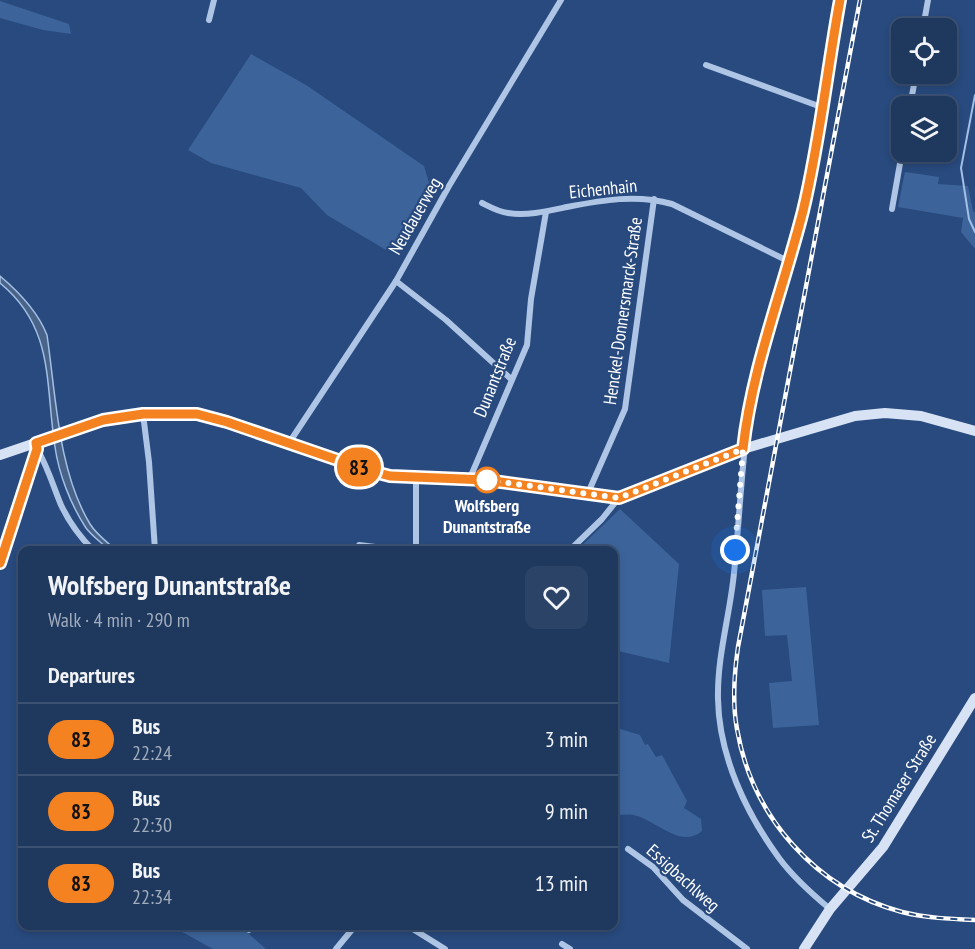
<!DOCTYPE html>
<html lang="en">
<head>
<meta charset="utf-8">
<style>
	:root { --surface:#1e385e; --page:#2b4367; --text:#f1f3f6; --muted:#a1acbc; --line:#3c5273 }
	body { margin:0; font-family:"PT Sans Narrow",sans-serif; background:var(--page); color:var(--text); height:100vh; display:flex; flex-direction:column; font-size:22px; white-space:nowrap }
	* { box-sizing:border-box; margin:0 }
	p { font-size:20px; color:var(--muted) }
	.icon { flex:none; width:33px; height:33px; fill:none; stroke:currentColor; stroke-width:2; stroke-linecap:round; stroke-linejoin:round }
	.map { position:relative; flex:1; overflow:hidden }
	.sheet { position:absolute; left:18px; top:546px; width:600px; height:384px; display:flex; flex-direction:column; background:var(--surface); border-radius:12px; box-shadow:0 3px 9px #0003,0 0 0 2px var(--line) }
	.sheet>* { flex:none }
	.badge { padding:0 12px; border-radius:20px; font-size:21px; line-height:39px }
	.controls { position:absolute; left:891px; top:18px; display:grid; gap:12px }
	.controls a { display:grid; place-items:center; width:66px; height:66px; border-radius:12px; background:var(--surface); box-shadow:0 3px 9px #0003,0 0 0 2px var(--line); font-size:30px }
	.you { position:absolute; width:30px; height:30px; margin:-15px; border:4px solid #fff; border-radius:50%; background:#1a73e8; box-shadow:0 0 0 9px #1a73e833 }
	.map>.badge { position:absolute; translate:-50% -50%; box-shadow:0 0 0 3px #fff }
	h2 { padding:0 30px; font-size:22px; line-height:54px }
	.round { display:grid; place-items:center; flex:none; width:63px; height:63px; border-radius:12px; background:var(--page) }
	.headline { display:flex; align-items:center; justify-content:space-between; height:102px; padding:0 30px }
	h1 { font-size:28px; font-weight:700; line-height:45px }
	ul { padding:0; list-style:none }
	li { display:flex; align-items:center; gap:18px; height:72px; padding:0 30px; border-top:2px solid var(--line) }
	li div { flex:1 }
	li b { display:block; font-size:22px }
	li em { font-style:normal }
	li .badge { min-width:66px; font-weight:700; text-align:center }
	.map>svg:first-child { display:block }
	.green { fill:#3c649b }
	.water { fill:#4a6388; stroke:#a2bfe5; stroke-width:1.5 }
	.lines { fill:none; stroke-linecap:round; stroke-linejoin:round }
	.stream { stroke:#a2bfe5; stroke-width:2 }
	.street { stroke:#aec5e5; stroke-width:6 }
	.secondary { stroke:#d7e3f5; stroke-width:10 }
	.rail-casing { stroke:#fff; stroke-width:4.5 }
	.rail { stroke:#284a7e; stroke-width:2; stroke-dasharray:7; stroke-linecap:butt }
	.line-casing { stroke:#fff; stroke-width:14 }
	.line { stroke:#f58220; stroke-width:9 }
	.walk { stroke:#fff; stroke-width:6; stroke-dasharray:0 10.8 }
	.stop-dot { fill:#fff; stroke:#f58220; stroke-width:3 }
	.labels { text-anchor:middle; stroke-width:4.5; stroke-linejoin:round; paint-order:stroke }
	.street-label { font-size:18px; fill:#fff; stroke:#284a7e }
	.stop-label { font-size:18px; font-weight:bold; fill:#fff; stroke:#284a7e }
</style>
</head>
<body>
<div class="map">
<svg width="975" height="949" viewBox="0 0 975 949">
	<rect width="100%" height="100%" fill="#284a7e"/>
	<g class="green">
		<polygon points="0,1 69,24 71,34 43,30 0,18"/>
		<polygon points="251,54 306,85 424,166 433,196 404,244 386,250 327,215 301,188 211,163 188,150"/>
		<polygon points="905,172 939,177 938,184 968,186 973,211 975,212 975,249 961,232 963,218 898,207"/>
		<polygon points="620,509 679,564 669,663 614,650 614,550 577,550"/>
		<polygon points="806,587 819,725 773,728 769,683 792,681 787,635 765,636 762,590"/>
		<path d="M614 727 640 735 645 745 648 744 656 757 662 755 687 801 684 808 701 819 702 831C680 850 654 818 633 815 628 814 623 815 618 815L614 821Z"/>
		<polygon points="180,926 240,926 266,949 213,949 175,928"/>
	</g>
	<path class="water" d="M0 276C19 292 38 312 47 335 56 396 58 471 90 524 96 534 107 542 116 550H109C102 543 92 536 86 528 71 505 59 475 55 447 45 384 55 328 0 283Z"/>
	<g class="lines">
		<polyline class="stream" points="975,95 961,168 969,219 975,232"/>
		<g class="street">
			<polyline points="209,20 214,0"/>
			<polyline points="923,28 928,0"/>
			<polyline points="706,65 824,108"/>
			<polyline points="910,106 916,74"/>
			<path d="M482 203C490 207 499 212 508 213 527 216 548 211 567 207 603 200 636 194 672 204L788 261"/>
			<polyline points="892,209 902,152"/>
			<polyline points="396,281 446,320 511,379"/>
			<polyline points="143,414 149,462 155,550"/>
			<polyline points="289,443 396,281 449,186 561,0"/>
			<path d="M37 449C48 467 53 486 61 505 69 522 80 537 93 550"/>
			<polyline points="416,478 416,550"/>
			<polyline points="470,478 527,345 531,299 546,212"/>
			<polyline points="588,493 625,409 654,199"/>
			<polyline points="359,545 400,550"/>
			<polyline points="570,550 602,519 618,499"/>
			<polyline points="0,563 37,449 36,443"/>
			<polyline points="628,849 653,867 683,900 747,949"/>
			<path d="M830 909C812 894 793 877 779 858 746 813 719 756 718 699 717 656 730 615 734 573 740 514 742 455 751 396L816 156 840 0"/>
			<polyline points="408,926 445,949"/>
			<polyline points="249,930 254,926"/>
			<polyline points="562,944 570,949"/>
			<polyline points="336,949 355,926"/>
		</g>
		<g class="secondary">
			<polyline points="0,455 103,420 143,414 176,413 197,414 227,421 367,470 390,476 470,478 619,498 743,449 855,416 885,413 921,416 975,431"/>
			<polyline points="804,949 830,909 883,847 975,698"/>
		</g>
		<defs>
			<path id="rail" d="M860 0 738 647C734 675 732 702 737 729 752 817 816 889 902 912 926 918 950 919 975 920"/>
		</defs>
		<use href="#rail" class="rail-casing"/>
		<use href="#rail" class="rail"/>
	</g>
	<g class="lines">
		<defs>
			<path id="line" d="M0 563 37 449 36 443 103 420 143 414H197L227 422 367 470 390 476 486 480 619 498 743 449C752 367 783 290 803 211 820 141 827 70 840 0"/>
		</defs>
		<use href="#line" class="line-casing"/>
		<use href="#line" class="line"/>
		<polyline class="walk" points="487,480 619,498 743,449 735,550"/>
	</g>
	<circle class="stop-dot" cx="487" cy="480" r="12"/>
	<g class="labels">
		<g class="street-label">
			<text transform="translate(603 189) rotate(-6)" y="6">Eichenhain</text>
			<text transform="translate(415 216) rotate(-60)" y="6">Neudauerweg</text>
			<text transform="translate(623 311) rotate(-82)" y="6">Henckel-Donnersmarck-Straße</text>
			<text transform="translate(495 377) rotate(-68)" y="6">Dunantstraße</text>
			<text transform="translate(899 788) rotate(-58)" y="6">St. Thomaser Straße</text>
			<text transform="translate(683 878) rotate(42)" y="6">Essigbachlweg</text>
		</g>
		<g class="stop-label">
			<text x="487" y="512">Wolfsberg<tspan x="487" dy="21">Dunantstraße</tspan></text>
		</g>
	</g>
</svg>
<div class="controls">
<a><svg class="icon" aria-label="locate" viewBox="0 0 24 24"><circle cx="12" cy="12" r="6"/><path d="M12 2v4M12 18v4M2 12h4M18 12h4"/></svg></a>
<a><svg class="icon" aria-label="layers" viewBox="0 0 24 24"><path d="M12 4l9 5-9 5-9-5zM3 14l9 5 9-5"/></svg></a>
</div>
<div class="you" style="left:735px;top:550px"></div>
<b class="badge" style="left:359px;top:467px;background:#f58220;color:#111">83</b>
<section class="sheet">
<div class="headline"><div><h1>Wolfsberg Dunantstraße</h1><p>Walk · 4 min · 290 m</p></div><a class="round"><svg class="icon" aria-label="heart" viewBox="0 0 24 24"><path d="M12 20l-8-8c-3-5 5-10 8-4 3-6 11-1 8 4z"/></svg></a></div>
<h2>Departures</h2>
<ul>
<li><span class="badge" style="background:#f58220;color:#111">83</span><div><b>Bus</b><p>22:24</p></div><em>3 min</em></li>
<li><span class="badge" style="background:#f58220;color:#111">83</span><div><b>Bus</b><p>22:30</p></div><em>9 min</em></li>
<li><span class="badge" style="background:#f58220;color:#111">83</span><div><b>Bus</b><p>22:34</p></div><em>13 min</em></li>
</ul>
</section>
</div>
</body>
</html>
